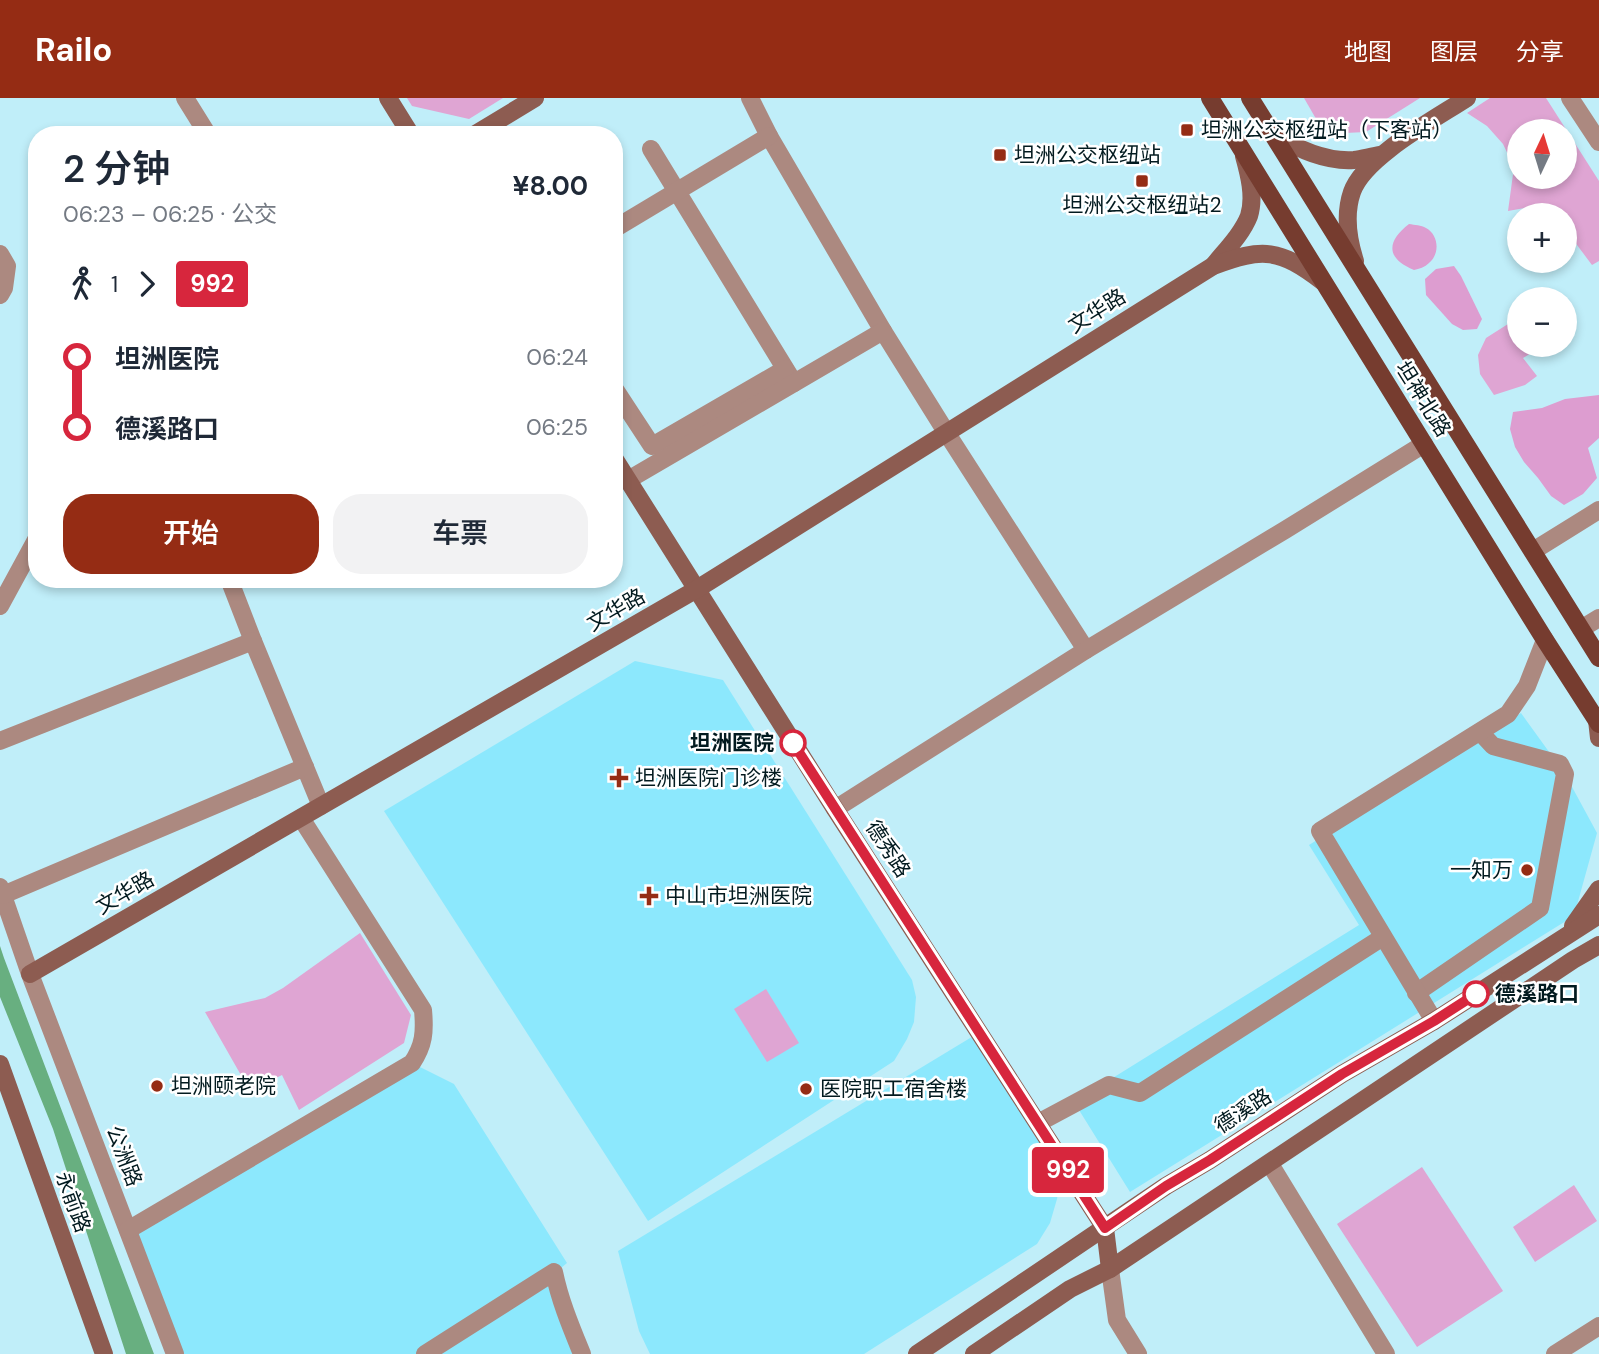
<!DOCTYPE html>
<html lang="zh">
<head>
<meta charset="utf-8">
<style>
	:root { --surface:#fff; --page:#f2f2f3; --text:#1f2937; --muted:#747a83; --accent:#952c14 }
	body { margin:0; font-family:"DM Sans","Noto Sans SC",sans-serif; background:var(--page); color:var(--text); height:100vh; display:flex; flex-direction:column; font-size:26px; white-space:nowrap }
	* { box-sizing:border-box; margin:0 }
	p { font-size:23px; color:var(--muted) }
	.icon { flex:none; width:38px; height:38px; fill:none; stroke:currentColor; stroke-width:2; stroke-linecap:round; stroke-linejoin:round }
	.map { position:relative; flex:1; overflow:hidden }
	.sheet { position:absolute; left:28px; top:28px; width:595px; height:462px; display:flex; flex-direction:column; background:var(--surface); border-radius:28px; box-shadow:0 4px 10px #0003 }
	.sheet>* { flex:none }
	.badge { padding:0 14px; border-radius:5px; font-size:24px; line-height:46px }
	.needle { width:46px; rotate:4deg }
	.fabs { position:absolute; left:1507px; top:21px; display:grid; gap:14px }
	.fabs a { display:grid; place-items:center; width:70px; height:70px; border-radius:50%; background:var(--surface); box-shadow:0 4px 10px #0003; font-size:35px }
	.map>.badge { position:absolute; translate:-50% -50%; box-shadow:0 0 0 4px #fff }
	.legs { display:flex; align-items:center; gap:10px; height:77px; padding:0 35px; font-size:23px }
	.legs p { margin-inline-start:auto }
	.summary { display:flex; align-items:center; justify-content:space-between; height:119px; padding:0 35px }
	h1 { font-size:38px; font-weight:600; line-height:52px }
	.button { display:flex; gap:14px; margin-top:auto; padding:14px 35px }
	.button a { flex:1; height:80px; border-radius:28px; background:var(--accent); color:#fff; font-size:28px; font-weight:600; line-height:80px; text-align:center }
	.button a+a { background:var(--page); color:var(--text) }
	ul { padding:0 35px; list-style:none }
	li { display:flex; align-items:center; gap:24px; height:70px; font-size:26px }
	li i { display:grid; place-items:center; width:10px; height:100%; margin:0 9px; background:currentColor }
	li i::after { content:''; width:18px; height:18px; margin:-9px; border:5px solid; border-radius:50%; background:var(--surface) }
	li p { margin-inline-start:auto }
	li:first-child i { background:linear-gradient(#0000 50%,currentColor 0) }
	li:last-child i { background:linear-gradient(currentColor 50%,#0000 0) }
	header { display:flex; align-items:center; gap:42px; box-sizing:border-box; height:98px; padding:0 35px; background:var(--accent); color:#fff }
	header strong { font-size:33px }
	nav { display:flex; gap:38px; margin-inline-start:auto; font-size:24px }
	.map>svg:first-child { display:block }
	.built { fill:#8ce8fd }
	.green { fill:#dfa5d3; fill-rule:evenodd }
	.forest { fill:#dd9dd0 }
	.water { fill:#68af80 }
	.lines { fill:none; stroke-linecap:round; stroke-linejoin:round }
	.street { stroke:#ac8980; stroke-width:18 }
	.secondary { stroke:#8d5c51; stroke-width:18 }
	.primary { stroke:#763c2f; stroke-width:18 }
	.line-1-casing { stroke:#fff; stroke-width:16 }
	.line-1 { stroke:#d7263d; stroke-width:10 }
	.poi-dot { fill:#952c14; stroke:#fff; stroke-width:2.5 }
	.stop-1-dot { fill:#fff; stroke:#d7263d; stroke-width:3.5 }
	.labels { text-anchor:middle; stroke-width:5; stroke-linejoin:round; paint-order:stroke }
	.poi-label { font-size:21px; fill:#021a1f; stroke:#fff; text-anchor:start }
	.street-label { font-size:21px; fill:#021a1f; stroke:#fff }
	.stop-label { font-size:21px; font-weight:bold; fill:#021a1f; stroke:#fff; text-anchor:end }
</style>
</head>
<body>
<header>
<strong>Railo</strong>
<nav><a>地图</a><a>图层</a><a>分享</a></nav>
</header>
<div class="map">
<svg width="1599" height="1256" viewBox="0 0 1599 1256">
	<rect width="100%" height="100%" fill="#c0eef9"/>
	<g class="built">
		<polygon points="635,563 723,582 912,882 916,899 914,924 907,941 894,963 648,1123 384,713"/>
		<polygon points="1521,615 1565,676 1597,735 1574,818 1130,1094 1074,1004 1359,827 1309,747"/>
		<polygon points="980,934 1064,1065 1057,1101 1050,1125 1037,1146 864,1256 650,1256 639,1233 618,1153"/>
		<polygon points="412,965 454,986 567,1165 555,1175 582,1256 175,1256 128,1132"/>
	</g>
	<g class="green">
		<polygon points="407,0 503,0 469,21 412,8"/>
		<polygon points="1304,0 1420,0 1366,34 1345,35 1319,26"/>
		<path d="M1490 0H1546L1599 83V163L1592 167 1565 131 1564 117H1554L1546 106 1508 113 1514 69 1503 46 1487 28 1467 15ZM1519 33H1564V79H1519Z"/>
		<polygon points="1519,219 1519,247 1544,247 1523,260 1537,278 1525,287 1494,297 1480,276 1478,257 1486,240"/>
		<polygon points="360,835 411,917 404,945 299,1012 282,977 250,993 205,914 265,900 283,890"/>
		<polygon points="766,891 799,945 767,964 734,911"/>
		<polygon points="1422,1069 1503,1193 1417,1249 1337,1126"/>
		<polygon points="1574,1087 1597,1123 1535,1164 1513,1129"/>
	</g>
	<g class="forest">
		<path d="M1409 126C1415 127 1421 127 1426 130 1439 137 1440 156 1429 165 1425 169 1419 171 1414 172 1385 160 1387 143 1409 126Z"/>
		<polygon points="1454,168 1461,178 1482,221 1477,231 1463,232 1452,226 1426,197 1425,181 1436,171"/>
		<polygon points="1599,297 1599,340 1588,350 1597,380 1583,396 1564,407 1551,398 1538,380 1524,364 1515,349 1510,331 1513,314 1542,310 1565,301"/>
	</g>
	<polygon class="water" points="0,848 4,860 154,1256 126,1256 53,1031 0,899"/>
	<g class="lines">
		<g class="street">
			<polyline points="185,0 208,37"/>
			<polyline points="750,0 769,38 883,233 946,334 1086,552"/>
			<polyline points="1570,0 1599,44"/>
			<polyline points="651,51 794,285"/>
			<polyline points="614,131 769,38"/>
			<polyline points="0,156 7,168 4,190 0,197"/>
			<polyline points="614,290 652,348 785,271"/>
			<polyline points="628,382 883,233"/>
			<polyline points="1533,453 1599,412"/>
			<polyline points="229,481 253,543"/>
			<polyline points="0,508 37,440"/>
			<polyline points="1581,531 1599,520"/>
			<polyline points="0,643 253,543 321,708"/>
			<polyline points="835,711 1086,552 1285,432 1424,346"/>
			<polyline points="0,789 30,876 175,1256"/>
			<polyline points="3,797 305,669"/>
			<polyline points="1416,895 1540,810 1565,676 1560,666 1493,648 1480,634"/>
			<polyline points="1434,923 1320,733 1508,616 1527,588 1545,542"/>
			<polyline points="1038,1025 1109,987 1140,995 1383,839"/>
			<polyline points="1270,1066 1386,1256"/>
			<path d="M128 1132 412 965C424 947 425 934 423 912L301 720"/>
			<polyline points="1110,1171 1117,1222 1138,1256"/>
			<path d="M425 1256 554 1174C560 1203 571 1229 582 1256"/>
			<polyline points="1555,1256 1599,1228"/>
		</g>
		<g class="secondary">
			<polyline points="388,0 411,37"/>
			<path d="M1271 34C1295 50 1324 64 1354 62 1363 61 1372 58 1381 57"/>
			<polyline points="474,37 535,0"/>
			<path d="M1355 163C1348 141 1344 117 1352 94 1364 59 1435 21 1467 0"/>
			<path d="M1213 168C1225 153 1242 136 1249 118 1255 99 1249 76 1244 58"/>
			<polyline points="614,360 835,711 1105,1130 1110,1171"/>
			<polyline points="1597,622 1599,640"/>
			<polyline points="1573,828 1599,791"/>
			<path d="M30 876 697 491 1213 168C1263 149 1280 151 1322 183"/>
			<polyline points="0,966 104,1256"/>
			<polyline points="917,1256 1166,1088 1210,1062 1342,976 1434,923 1599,817"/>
			<polyline points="974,1256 1070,1191 1110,1171 1573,862 1599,847"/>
		</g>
		<g class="primary">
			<polyline points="1210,0 1545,542 1599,626"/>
			<polyline points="1250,0 1599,560"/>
		</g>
	</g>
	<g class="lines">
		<defs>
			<polyline id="line-1" points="793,645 1105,1130 1166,1088 1210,1062 1342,976 1434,923 1476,896"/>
		</defs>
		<use href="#line-1" class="line-1-casing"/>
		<use href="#line-1" class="line-1"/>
	</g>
	<g class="poi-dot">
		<rect x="1180" y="25" width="14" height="14" rx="3.5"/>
		<rect x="993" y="50" width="14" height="14" rx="3.5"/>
		<rect x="1135" y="76" width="14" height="14" rx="3.5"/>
		<path d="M615.5 669.5h7v7h7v7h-7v7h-7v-7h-7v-7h7z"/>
		<circle cx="1527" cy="772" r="7"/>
		<path d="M645.5 787.5h7v7h7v7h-7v7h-7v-7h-7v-7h7z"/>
		<circle cx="157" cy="988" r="7"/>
		<circle cx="806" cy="991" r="7"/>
	</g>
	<g class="stop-1-dot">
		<circle cx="793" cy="645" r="12"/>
		<circle cx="1476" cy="896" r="12"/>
	</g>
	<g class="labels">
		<g class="poi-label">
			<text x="1201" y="39">坦洲公交枢纽站（下客站）</text>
			<text x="1014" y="64">坦洲公交枢纽站</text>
			<text x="1142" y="114" text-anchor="middle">坦洲公交枢纽站2</text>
			<text x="635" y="687">坦洲医院门诊楼</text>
			<text x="1513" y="779" text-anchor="end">一知万</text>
			<text x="665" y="805">中山市坦洲医院</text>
			<text x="171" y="995">坦洲颐老院</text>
			<text x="820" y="998">医院职工宿舍楼</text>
		</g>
		<g class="street-label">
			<text transform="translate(1097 213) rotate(-32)" y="7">文华路</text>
			<text transform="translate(1423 301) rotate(58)" y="7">坦神北路</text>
			<text transform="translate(616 512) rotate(-30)" y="7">文华路</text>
			<text transform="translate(888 751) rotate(57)" y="7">德秀路</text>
			<text transform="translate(125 795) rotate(-30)" y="7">文华路</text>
			<text transform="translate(1243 1013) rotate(-33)" y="7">德溪路</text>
			<text transform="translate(124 1058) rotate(69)" y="7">公洲路</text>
			<text transform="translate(73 1104) rotate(70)" y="7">永前路</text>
		</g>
		<g class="stop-label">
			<text x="774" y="652">坦洲医院</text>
			<text x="1495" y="903" text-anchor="start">德溪路口</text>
		</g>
	</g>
</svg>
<div class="fabs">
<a><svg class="needle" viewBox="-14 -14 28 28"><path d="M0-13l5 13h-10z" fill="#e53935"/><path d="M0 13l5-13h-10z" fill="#747a83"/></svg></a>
<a>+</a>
<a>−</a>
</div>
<b class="badge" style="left:1068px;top:1072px;background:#d7263d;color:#fff">992</b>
<section class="sheet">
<div class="summary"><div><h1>2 分钟</h1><p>06:23 – 06:25 · 公交</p></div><b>¥8.00</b></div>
<div class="legs"><svg class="icon" aria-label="walk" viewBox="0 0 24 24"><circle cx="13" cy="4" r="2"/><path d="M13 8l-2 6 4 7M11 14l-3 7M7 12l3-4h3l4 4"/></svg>1<svg class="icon" aria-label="forward" viewBox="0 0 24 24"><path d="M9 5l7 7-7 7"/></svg><b class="badge" style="background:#d7263d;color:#fff">992</b></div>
<ul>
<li><i style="color:#d7263d"></i><b>坦洲医院</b><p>06:24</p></li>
<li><i style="color:#d7263d"></i><b>德溪路口</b><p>06:25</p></li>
</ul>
<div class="button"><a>开始</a><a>车票</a></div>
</section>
</div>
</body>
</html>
